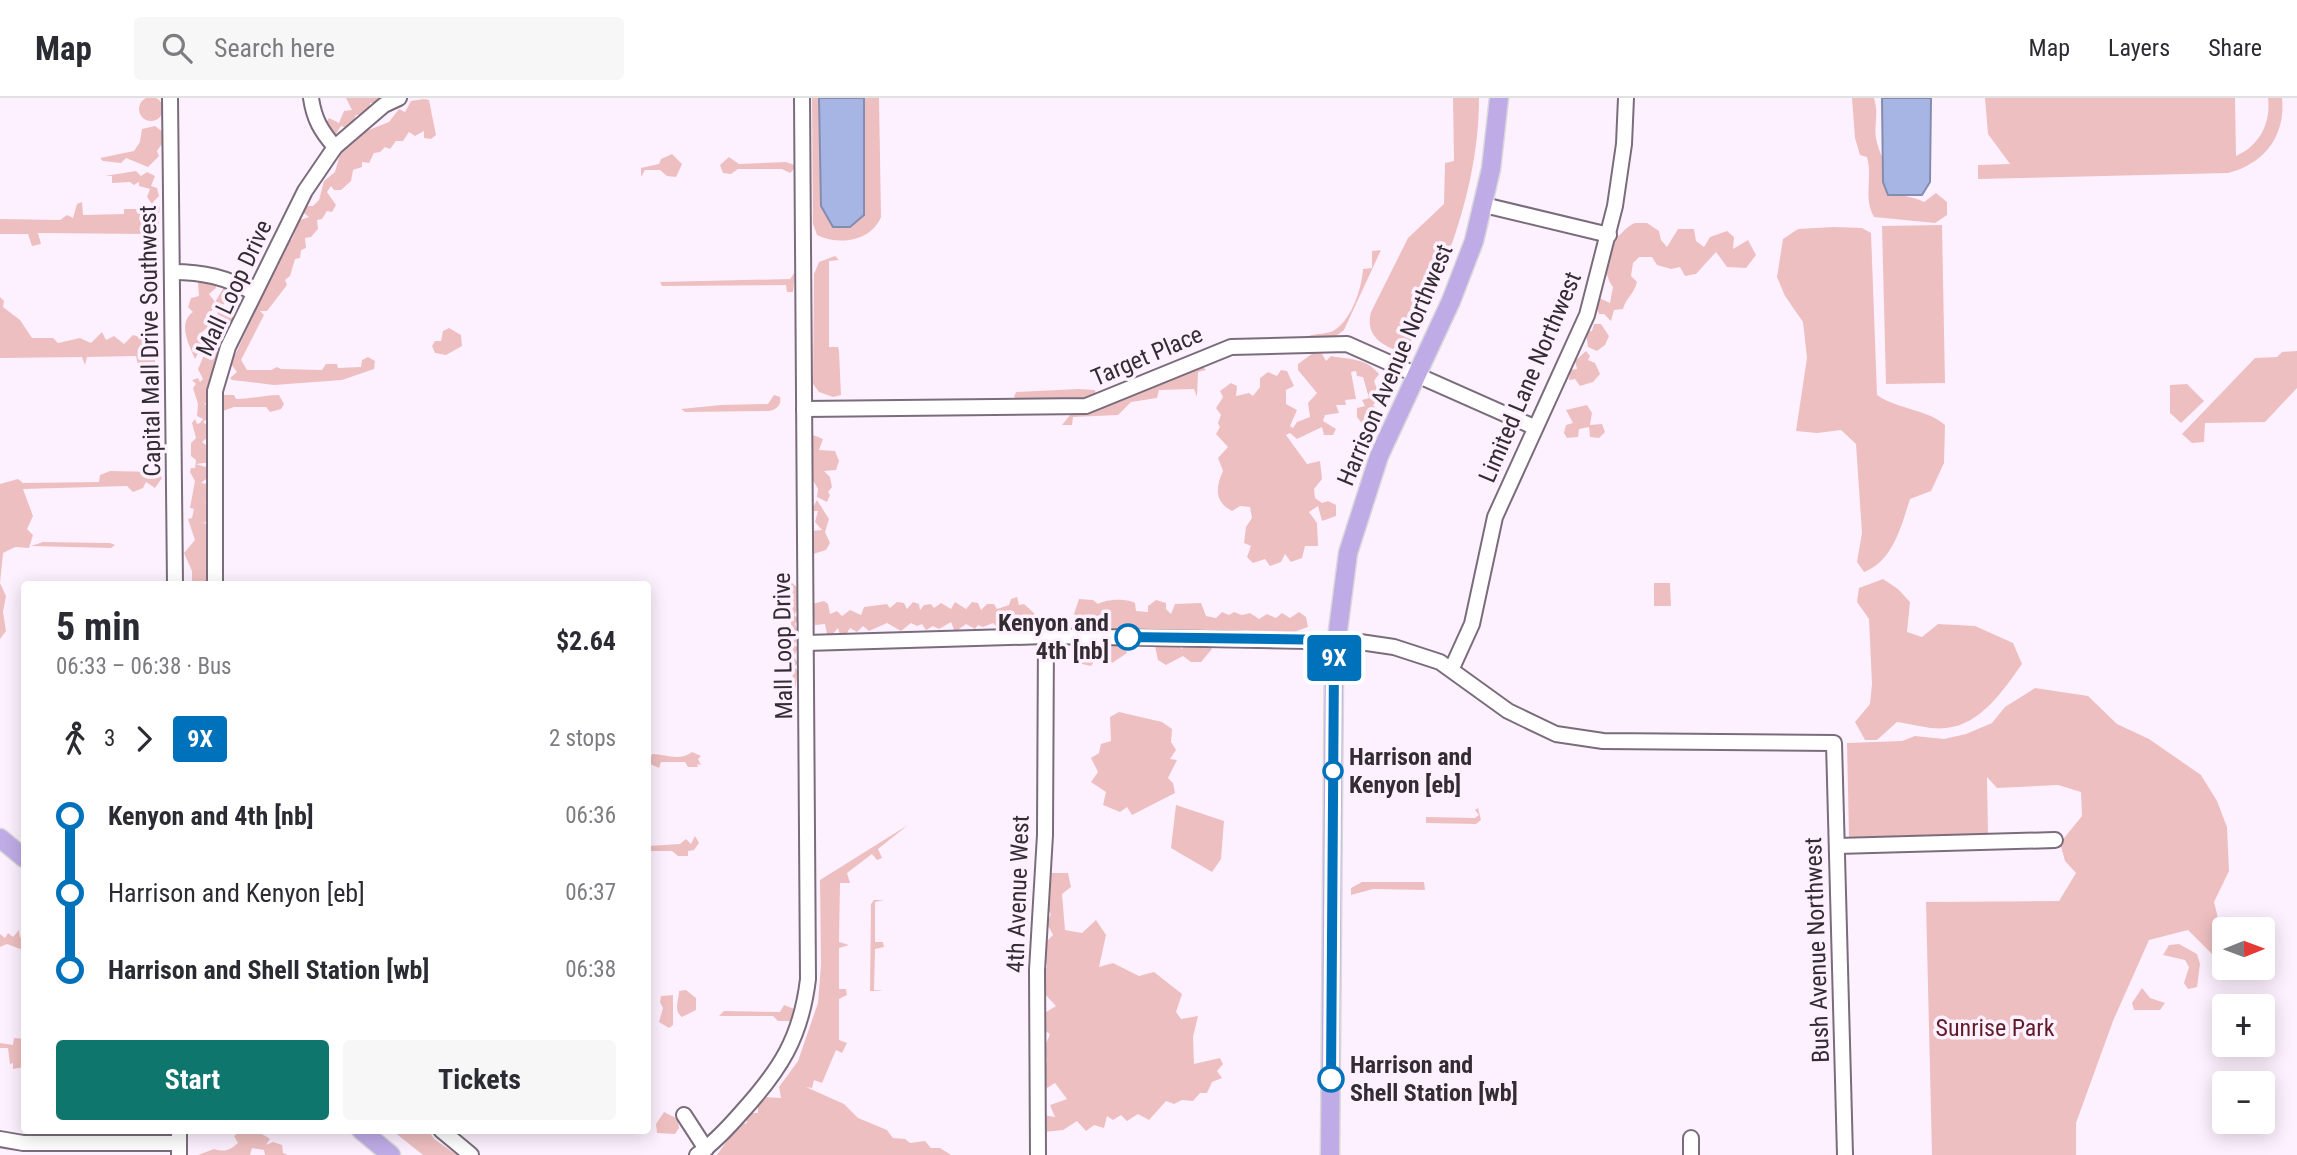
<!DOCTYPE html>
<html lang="en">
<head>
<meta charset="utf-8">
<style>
	:root { --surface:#fff; --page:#f7f7f7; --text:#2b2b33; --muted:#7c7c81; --line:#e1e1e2; --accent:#0f766e }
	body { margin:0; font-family:"Roboto Condensed",sans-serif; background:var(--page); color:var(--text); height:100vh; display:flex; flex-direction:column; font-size:26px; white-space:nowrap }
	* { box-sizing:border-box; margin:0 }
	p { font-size:23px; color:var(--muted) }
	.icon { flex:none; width:38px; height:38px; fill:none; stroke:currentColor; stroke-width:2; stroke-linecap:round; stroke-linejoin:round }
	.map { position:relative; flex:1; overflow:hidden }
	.sheet { position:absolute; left:21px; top:483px; width:630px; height:553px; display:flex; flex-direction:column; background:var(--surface); border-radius:7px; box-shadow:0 4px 18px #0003 }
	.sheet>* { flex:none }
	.badge { padding:0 14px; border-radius:5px; font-size:24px; line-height:46px }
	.needle { width:46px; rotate:89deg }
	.buttons { position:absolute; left:2212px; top:819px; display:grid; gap:14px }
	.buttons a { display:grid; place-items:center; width:63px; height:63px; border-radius:7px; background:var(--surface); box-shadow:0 4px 18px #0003; font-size:35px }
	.map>.badge { position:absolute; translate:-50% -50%; box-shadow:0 0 0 4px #fff }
	.legs { display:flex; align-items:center; gap:10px; height:77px; padding:0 35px; font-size:23px }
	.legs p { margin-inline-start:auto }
	.overview { display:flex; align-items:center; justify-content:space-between; height:119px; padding:0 35px }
	h1 { font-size:38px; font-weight:700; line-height:52px }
	.action { display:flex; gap:14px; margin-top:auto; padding:14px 35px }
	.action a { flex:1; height:80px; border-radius:7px; background:var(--accent); color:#fff; font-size:28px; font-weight:700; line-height:80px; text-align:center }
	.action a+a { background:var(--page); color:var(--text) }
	ul { padding:0 35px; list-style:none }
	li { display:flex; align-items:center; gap:24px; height:77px; font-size:26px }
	li i { display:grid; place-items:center; width:10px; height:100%; margin:0 9px; background:currentColor }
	li i::after { content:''; width:18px; height:18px; margin:-9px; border:5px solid; border-radius:50%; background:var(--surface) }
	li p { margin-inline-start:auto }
	li:first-child i { background:linear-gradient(#0000 50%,currentColor 0) }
	li:last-child i { background:linear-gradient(currentColor 50%,#0000 0) }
	header { display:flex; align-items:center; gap:42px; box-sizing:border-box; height:98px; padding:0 35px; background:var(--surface); border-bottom:2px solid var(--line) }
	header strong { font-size:33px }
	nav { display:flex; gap:38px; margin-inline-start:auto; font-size:24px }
	.search { width:490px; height:63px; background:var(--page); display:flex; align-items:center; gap:18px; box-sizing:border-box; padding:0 24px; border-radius:7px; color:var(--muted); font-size:26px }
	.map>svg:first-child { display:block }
	.green { fill:#eebfc1 }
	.water { fill:#a6b5e4; stroke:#848caf; stroke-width:2 }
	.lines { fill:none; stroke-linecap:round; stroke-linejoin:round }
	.minor-casing { stroke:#7a6c7c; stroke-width:18 }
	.major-casing { stroke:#dad9da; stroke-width:21 }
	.minor { stroke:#fff; stroke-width:14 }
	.major { stroke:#bface6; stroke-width:18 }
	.line-1-casing { stroke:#fff; stroke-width:16 }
	.line-1 { stroke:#0072bc; stroke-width:10 }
	.stop-1-dot { fill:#fff; stroke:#0072bc; stroke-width:3.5 }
	.labels { text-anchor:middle; stroke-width:7; stroke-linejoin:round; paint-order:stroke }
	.street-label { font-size:24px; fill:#332d33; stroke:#fef1ff }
	.stop-label { font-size:24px; font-weight:bold; fill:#332d33; stroke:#fef1ff; text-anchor:start }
	.park-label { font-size:24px; fill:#601c26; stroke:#fef1ff }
</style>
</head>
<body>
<header>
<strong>Map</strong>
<div class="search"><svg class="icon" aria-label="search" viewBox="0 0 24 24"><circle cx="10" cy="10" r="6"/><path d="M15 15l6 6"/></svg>Search here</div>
<nav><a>Map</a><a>Layers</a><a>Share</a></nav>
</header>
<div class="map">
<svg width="2297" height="1057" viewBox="0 0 2297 1057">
	<rect width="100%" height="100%" fill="#fef1ff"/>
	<g class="green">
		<circle cx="151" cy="11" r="12"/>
		<polygon points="346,0 386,0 381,5 370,5 370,9 364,16 356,17 349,31 341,28 336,36 332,31 327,32 324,28 329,20 339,25 344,13 352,12"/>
		<path d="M812 0H879L881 119C871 143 840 148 817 137L813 126Z"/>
		<path d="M1453 0H1479C1479 88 1446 171 1408 249L1395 252C1377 244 1366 235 1371 214L1408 140 1444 106 1445 65 1454 63Z"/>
		<path d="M1852 0H1874C1879 18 1874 25 1876 40 1879 59 1892 71 1890 90 1901 100 1911 97 1924 104L1936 95 1947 104V117L1935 125 1874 119C1863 99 1873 81 1867 59L1860 57 1855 40Z"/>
		<path d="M1985 0H2235L2236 58C2260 47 2271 25 2268 0H2282C2286 38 2264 66 2228 75L1978 81V67L2010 66 1988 36Z"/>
		<polygon points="424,1 429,2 436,37 431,41 424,40 424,33 415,38 409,34 403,43 396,43 390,51 385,49 380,54 374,55 369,65 362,64 362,69 353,72 351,83 341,92 334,92 331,88 327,94 336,107 332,114 327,113 322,121 317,122 318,131 311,139 305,140 306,150 301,152 300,160 295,161 290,178 285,182 287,187 267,213 260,213 264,217 241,262 247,272 271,272 277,269 281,271 322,272 326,266 337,266 338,270 361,269 362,262 368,259 375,263 374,271 342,282 274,287 232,282 230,280 237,274 231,266 261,200 257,193 279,167 279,156 285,155 282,150 292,141 300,122 309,119 301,113 302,108 313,108 319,102 324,83 335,74 341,53 353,45 356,37 389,24 399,11 405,14 411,3"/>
		<polygon points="155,28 163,34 164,43 157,53 159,58 148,69 126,60 121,65 103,63 100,60 134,53 140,44 142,31"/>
		<polygon points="672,56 682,66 676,79 667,78 660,72 645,72 641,79 641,70 659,66 661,61"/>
		<polygon points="729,59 739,66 786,64 797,68 790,75 782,71 738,71 731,76 723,75 720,67"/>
		<polygon points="136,73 141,78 147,74 155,78 151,88 157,90 159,98 153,104 160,109 159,115 153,119 159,122 159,130 152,134 157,137 156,144 151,145 147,142 150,136 146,132 145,136 38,135 41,146 32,148 28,136 0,136 0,121 60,122 67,117 73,120 77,106 82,104 83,117 124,116 124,111 146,111 152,106 147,99 150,91 139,88 139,84 134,87 130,84 112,85 112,78 105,78"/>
		<path d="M1635 125H1647L1659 133 1661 142 1667 149 1678 131H1694L1696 143 1704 149 1710 139 1727 133 1734 139 1733 151 1748 142 1756 157 1746 170 1727 169 1716 154 1696 176 1685 178 1680 169 1671 171 1657 167 1652 159H1639L1633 165 1631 178 1637 184C1634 196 1626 200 1623 211L1614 212 1611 223 1604 216H1599L1595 206 1599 200 1610 205 1613 189C1603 175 1605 161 1609 145 1621 139 1623 130 1635 125Z"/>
		<polygon points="1942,127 1945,285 1886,286 1882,128"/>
		<path d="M1834 129 1862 130 1871 135 1877 297C1899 312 1927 311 1945 327L1944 365 1931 393 1910 401C1901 429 1893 463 1864 474L1857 464 1862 435 1856 346 1841 332 1817 335 1796 333 1807 260 1803 224 1785 198 1777 179 1783 141 1798 131Z"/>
		<path d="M1381 152 1344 232 1336 238H1309C1316 235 1328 237 1336 231 1352 220 1362 189 1363 171L1372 170V153Z"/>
		<polygon points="835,158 839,162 829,163 829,249 838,249 839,253 841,297 833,299 819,294 813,286 814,176 819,164"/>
		<polygon points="795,174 793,194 787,194 786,187 662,188 660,184 790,181"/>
		<path d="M205 179 215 184 216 190 209 196 215 204 226 186 235 194 225 199V205L221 208 223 211 236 207 240 210 236 222 226 224 232 234 223 244 214 246 221 253V258L214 263 219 268 217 279 209 283 211 302 204 306 208 307 211 318 203 324 208 328 209 338 202 344 213 352 211 364 196 366 209 370 210 378 201 385 208 386 209 402 205 404 212 410 209 421 204 425 212 428 207 470 212 479 203 486H192V473L184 455 195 442 188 421 192 420 194 411 190 410 195 383 190 374 191 370H195L196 362 191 358V345L196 340 192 325 195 321 197 326 200 325 203 321 197 318 198 306 193 290 196 286 192 282 198 280 200 284 203 281 198 271 220 220 215 210 206 217 208 229 201 235 204 245 195 261C191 250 176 226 193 214L188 209 191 200 199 198 198 185Z"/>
		<polygon points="0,199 4,203 3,209 20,222 32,240 53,240 58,245 80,240 91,245 102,234 106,242 114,238 124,246 133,237 147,241 148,233 155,233 155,267 138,267 136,258 87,259 85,267 82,259 0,260"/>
		<polygon points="1594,226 1601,226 1609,238 1605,247 1597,253 1588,249 1586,234 1592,233"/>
		<polygon points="449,230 461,237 462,248 446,257 435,255 432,248 435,243 441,243 443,233"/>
		<polygon points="1586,253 1590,258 1588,262 1595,265 1600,276 1593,284 1580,288 1575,281 1569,282 1570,272 1577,271 1575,263"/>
		<polygon points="2297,253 2297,290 2265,324 2205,325 2204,344 2192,345 2182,336 2255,260 2277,259 2282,254"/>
		<path d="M1313 255 1322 256 1326 263 1331 258C1350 262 1365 259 1379 276L1374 283 1380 299 1373 307 1378 313 1373 325 1364 328 1357 319V310L1365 308 1362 302 1369 300 1363 279 1357 278 1356 273 1351 274 1356 301 1345 302 1346 307H1336L1339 315 1325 317 1323 323 1336 331 1333 337H1324L1322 329 1297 341 1290 335 1286 337 1307 366 1320 363 1322 381 1314 391 1315 400 1322 405 1328 403 1336 407V418L1322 423 1318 408 1309 414 1317 425 1318 448H1305L1302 460 1291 464 1285 456 1281 464 1270 468 1265 461 1253 465 1247 459 1251 448 1244 445 1246 429 1252 420 1250 409 1240 408 1232 413C1215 404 1215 390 1223 373L1218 360 1228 349 1216 336 1220 329 1218 325 1221 317 1216 310 1223 299 1220 293 1231 285 1237 288 1236 298 1249 295 1253 298 1260 289V280L1268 274 1277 278 1281 272 1287 273 1294 288 1286 292V306L1297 312 1290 328 1293 330 1297 324 1310 319 1308 305 1317 295 1298 272V266Z"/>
		<polygon points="1203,269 1206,272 1198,274 1197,299 1194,291 1159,292 1157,300 1131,304 1118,317 1073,319 1072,327 1062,327 1071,316 1096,313"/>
		<polygon points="2187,286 2204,303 2181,325 2170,315 2170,287"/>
		<polygon points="1079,291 1095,292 1096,297 1084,301 1019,302 1014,299 1016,294"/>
		<path d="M223 297H234L236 301C251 301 267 297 279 297L284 306 281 311 270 314 266 309H234L223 313 220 302Z"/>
		<path d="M774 297 780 299C782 307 776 312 769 313L685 314 681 311 721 307 768 306Z"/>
		<polygon points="1587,307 1592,315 1590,327 1602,326 1605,334 1599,340 1590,339 1589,329 1579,331 1578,339 1567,340 1564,335 1566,327 1573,325 1566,312"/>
		<polygon points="808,335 823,341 819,352 835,353 839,363 836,372 824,373 830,379 832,389 828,394 830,397 827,404 817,399 818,391 810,377 812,373 803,364"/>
		<polygon points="110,373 157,374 162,380 155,390 146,384 143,390 133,394 127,388 23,391 33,418 27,431 33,437 29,450 15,449 3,455 0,485 6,498 3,514 6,533 0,541 0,386 18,381 23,385 99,384 100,377"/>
		<polygon points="817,402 829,421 825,434 830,445 826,452 813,456 803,450 809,433 822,432 815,424 818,413 811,413"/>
		<polygon points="43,444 110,445 115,447 111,450 31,448"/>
		<polygon points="774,481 787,481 797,489 798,511 794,517 799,521 795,526 798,533 795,534 798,540 794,547 798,550 794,559 798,565 794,569 798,573 795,592 791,584 794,572 789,565 793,557 790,551 793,536 789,514 793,510 788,505 792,493 786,492 786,485"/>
		<path d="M1883 481 1898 491 1910 504 1907 534 1922 539 1938 526 1975 528 2013 545 2022 566C2004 591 1981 627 1946 630 1931 632 1912 626 1897 624L1877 642H1865L1855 624 1870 606 1872 586 1869 521 1857 504 1859 490Z"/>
		<polygon points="1654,485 1670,485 1671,508 1654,508"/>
		<polygon points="1017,499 1019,507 1024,506 1034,515 1035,523 1021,534 1008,528 998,530 993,525 983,529 978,527 975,531 966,526 955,534 951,524 939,531 933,528 926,532 922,526 917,528 911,525 901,533 887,525 869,533 863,528 857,534 850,530 847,535 840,537 838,530 831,538 827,536 825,526 815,527 812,506 824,503 828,506 830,516 837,513 842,518 850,512 861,517 864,509 887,506 890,510 897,504 904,505 907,511 913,504 919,506 920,512 924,507 931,506 934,510 941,505 951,511 955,504 966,511 972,504 978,505 981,512 987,506 994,506 997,511 1009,507 1011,501"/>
		<path d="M1079 501 1093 502 1098 506C1106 501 1127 500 1135 505L1136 513 1148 514V508L1156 502 1166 505V511L1171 516 1175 506 1201 505 1206 518 1216 520 1222 514 1229 517 1234 514 1242 517 1250 515 1259 521 1267 516 1276 520 1282 515 1290 520 1299 514 1306 519 1308 529 1288 536 1245 532 1177 536 1162 533 1159 543 1174 544 1182 551 1185 546 1206 544 1212 551 1201 564H1191L1183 558 1166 567 1158 562 1152 534 1139 532 1126 536 1123 546 1127 555 1112 565 1101 553 1091 568 1082 566 1076 544 1083 535 1075 528V522L1079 519 1074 516Z"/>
		<polygon points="2035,590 2088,598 2117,626 2149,641 2201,677 2217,703 2227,729 2229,773 2214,804 2224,844 2216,860 2188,832 2149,842 2113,923 2076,1025 2076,1057 1932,1057 1926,804 2059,803 2076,775 2065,763 2060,745 2082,718 2081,694 2058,687 1997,690 1987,679 1988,736 1849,739 1847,645 1902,643 1915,638 1944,641 1966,636 1992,625 2005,609"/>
		<polygon points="1119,614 1162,624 1172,631 1171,644 1176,652 1170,661 1177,662 1168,680 1173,685 1175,695 1132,717 1127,709 1120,714 1103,707 1106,694 1091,684 1098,674 1091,660 1099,655 1101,646 1111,643 1110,619"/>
		<path d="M692 654 701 658 698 661 701 667 697 666 698 669H688L685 664H661L659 670 648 665 652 656C666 656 678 664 692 654Z"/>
		<polygon points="1176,707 1224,723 1221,761 1212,774 1171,750"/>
		<polygon points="1478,710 1481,722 1476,726 1426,725 1426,719 1475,720 1479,717 1475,712"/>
		<polygon points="908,727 878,751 882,760 877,762 872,756 847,775 850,785 840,785 839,844 849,847 839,850 839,891 846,891 847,897 839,901 839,942 847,945 842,955 836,952 822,985 814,982 812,990 806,989 844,1006 858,1020 887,1032 893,1040 905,1041 910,1045 925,1043 931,1050 940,1050 951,1057 717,1057 738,1027 747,1025 746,1021 751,1015 758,1015 758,1008 765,999 781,1000 779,989 798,963 818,905 821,867 820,782"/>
		<polygon points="695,738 699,745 694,752 688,753 688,758 678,758 672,753 648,753 648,748 680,746 686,741 691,746"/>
		<polygon points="1051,775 1068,775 1071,789 1062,796 1065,832 1082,835 1096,822 1106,837 1099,869 1113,865 1139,878 1154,874 1182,896 1176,914 1181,921 1198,918 1193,939 1194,966 1220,960 1223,966 1217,973 1222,980 1212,984 1207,995 1200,995 1193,1003 1182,1002 1174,1006 1166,1003 1149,1022 1138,1016 1127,1023 1121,1017 1113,1022 1107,1018 1104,1030 1094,1027 1086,1033 1077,1023 1063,1032 1044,1034 1043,1017 1055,1019 1050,1007 1067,1001 1055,985 1047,990 1041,973 1047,962 1043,953 1050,936 1041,930 1043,916 1056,908 1041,892 1041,876 1047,869 1043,847 1053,837 1047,825 1051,816 1043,803 1050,794 1046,785"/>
		<polygon points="1362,784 1424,784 1425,792 1373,791 1351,797 1351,790"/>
		<polygon points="874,802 884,802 875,804 875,844 883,844 884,849 875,851 874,892 884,893 870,893 871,806"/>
		<polygon points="19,832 20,840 24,836 23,852 7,846 0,849 0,836 5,840 8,835 13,839"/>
		<polygon points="2179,846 2197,856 2200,866 2197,889 2188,891 2184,885 2189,869 2185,862 2163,857 2169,847"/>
		<polygon points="2142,890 2150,900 2165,905 2160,912 2134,912 2132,905"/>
		<path d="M686 892 696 900V912L682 919C673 912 679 902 679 893Z"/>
		<polygon points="673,897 673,927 669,930 659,924 663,910 660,904 661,898"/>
		<polygon points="784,907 797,912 790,923 778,923 773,918 719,918 724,913 780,914"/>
		<polygon points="14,940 24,941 24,969 13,971 13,965 10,966 8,950 0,950 0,945 13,947"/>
		<polygon points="664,1014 678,1021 679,1030 675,1036 657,1035 656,1026"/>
		<path d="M241 1033H257L270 1041 266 1047 273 1044 282 1047 283 1055 288 1057H265L264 1052 252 1050 250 1057H198L214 1051C225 1054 229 1053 238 1045L234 1038Z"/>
		<polygon points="393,1033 429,1033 434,1041 457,1057 423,1057"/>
	</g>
	<g class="water">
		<polygon points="819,0 864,0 864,117 850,129 833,129 821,108"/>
		<polygon points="1882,0 1931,0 1930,84 1922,97 1888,97 1883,84"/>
	</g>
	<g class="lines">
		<defs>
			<g id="minor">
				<polyline points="170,0 175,486"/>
				<path d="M311 0C314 21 321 33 335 49"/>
				<polyline points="1484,107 1609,137"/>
				<path d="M172 174C204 174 226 179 254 195"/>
				<polyline points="804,311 1086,308 1231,249 1347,246 1534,329"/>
				<polyline points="215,486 215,293 228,249 305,93 335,49 384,7 399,0"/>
				<polyline points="806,545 1046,538 1360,544 1394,549 1440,564 1508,613 1556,636 1603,643 1834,645 1845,1057"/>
				<polyline points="1452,570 1472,526 1495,419 1587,217 1615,108 1624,46 1626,0"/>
				<polyline points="1837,748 2055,742"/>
				<polyline points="684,1017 706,1051"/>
				<polyline points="179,1032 179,1057"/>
				<polyline points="441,1032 471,1057"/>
				<polyline points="1691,1040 1691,1057"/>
				<polyline points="0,1041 23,1045 179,1045"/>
				<path d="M697 1057C714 1045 727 1031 741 1015 780 972 801 940 808 881L802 0"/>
				<polyline points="1038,1057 1037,872 1045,737 1046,538"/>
			</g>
			<g id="major">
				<polyline points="0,740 24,760"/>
				<polyline points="361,1032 391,1057"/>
				<polyline points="1330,1057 1334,563 1348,455 1379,358 1451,203 1474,143 1491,71 1499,0"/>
			</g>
		</defs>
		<use href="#minor" class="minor-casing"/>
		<use href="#major" class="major-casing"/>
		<use href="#minor" class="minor"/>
		<use href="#major" class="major"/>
	</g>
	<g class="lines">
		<defs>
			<polyline id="line-1" points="1128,539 1336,542 1334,563 1331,981"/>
		</defs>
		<use href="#line-1" class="line-1-casing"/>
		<use href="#line-1" class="line-1"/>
	</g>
	<g class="stop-1-dot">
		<circle cx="1128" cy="539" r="12"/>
		<circle cx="1333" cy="673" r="9"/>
		<circle cx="1331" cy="981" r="12"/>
	</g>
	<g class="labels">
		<g class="street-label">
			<text transform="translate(234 190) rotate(-65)" y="8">Mall Loop Drive</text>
			<text transform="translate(150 243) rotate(-91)" y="8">Capital Mall Drive Southwest</text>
			<text transform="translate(1147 258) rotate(-23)" y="8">Target Place</text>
			<text transform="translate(1395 267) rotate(-67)" y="8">Harrison Avenue Northwest</text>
			<text transform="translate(1530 279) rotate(-67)" y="8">Limited Lane Northwest</text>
			<text transform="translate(783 548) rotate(-91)" y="8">Mall Loop Drive</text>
			<text transform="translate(1018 796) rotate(-88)" y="8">4th Avenue West</text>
			<text transform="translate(1817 852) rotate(-92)" y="8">Bush Avenue Northwest</text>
		</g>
		<g class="stop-label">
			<text x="1109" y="533" text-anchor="end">Kenyon and<tspan x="1109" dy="28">4th [nb]</tspan></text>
			<text x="1349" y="667">Harrison and<tspan x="1349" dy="28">Kenyon [eb]</tspan></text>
			<text x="1350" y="975">Harrison and<tspan x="1350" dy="28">Shell Station [wb]</tspan></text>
		</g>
		<g class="park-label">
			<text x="1995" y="938">Sunrise Park</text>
		</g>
	</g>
</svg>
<div class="buttons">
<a><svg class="needle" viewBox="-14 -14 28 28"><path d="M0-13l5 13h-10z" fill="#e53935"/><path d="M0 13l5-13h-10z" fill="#7c7c81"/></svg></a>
<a>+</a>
<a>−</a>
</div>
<b class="badge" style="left:1334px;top:560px;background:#0072bc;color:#fff">9X</b>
<section class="sheet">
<div class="overview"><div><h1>5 min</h1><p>06:33 – 06:38 · Bus</p></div><b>$2.64</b></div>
<div class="legs"><svg class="icon" aria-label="walk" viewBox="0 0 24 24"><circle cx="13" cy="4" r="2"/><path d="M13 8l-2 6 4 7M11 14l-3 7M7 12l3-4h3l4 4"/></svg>3<svg class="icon" aria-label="forward" viewBox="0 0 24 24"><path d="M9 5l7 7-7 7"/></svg><b class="badge" style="background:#0072bc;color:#fff">9X</b><p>2 stops</p></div>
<ul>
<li><i style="color:#0072bc"></i><b>Kenyon and 4th [nb]</b><p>06:36</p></li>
<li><i style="color:#0072bc"></i><span>Harrison and Kenyon [eb]</span><p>06:37</p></li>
<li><i style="color:#0072bc"></i><b>Harrison and Shell Station [wb]</b><p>06:38</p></li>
</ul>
<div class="action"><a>Start</a><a>Tickets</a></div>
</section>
</div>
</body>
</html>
